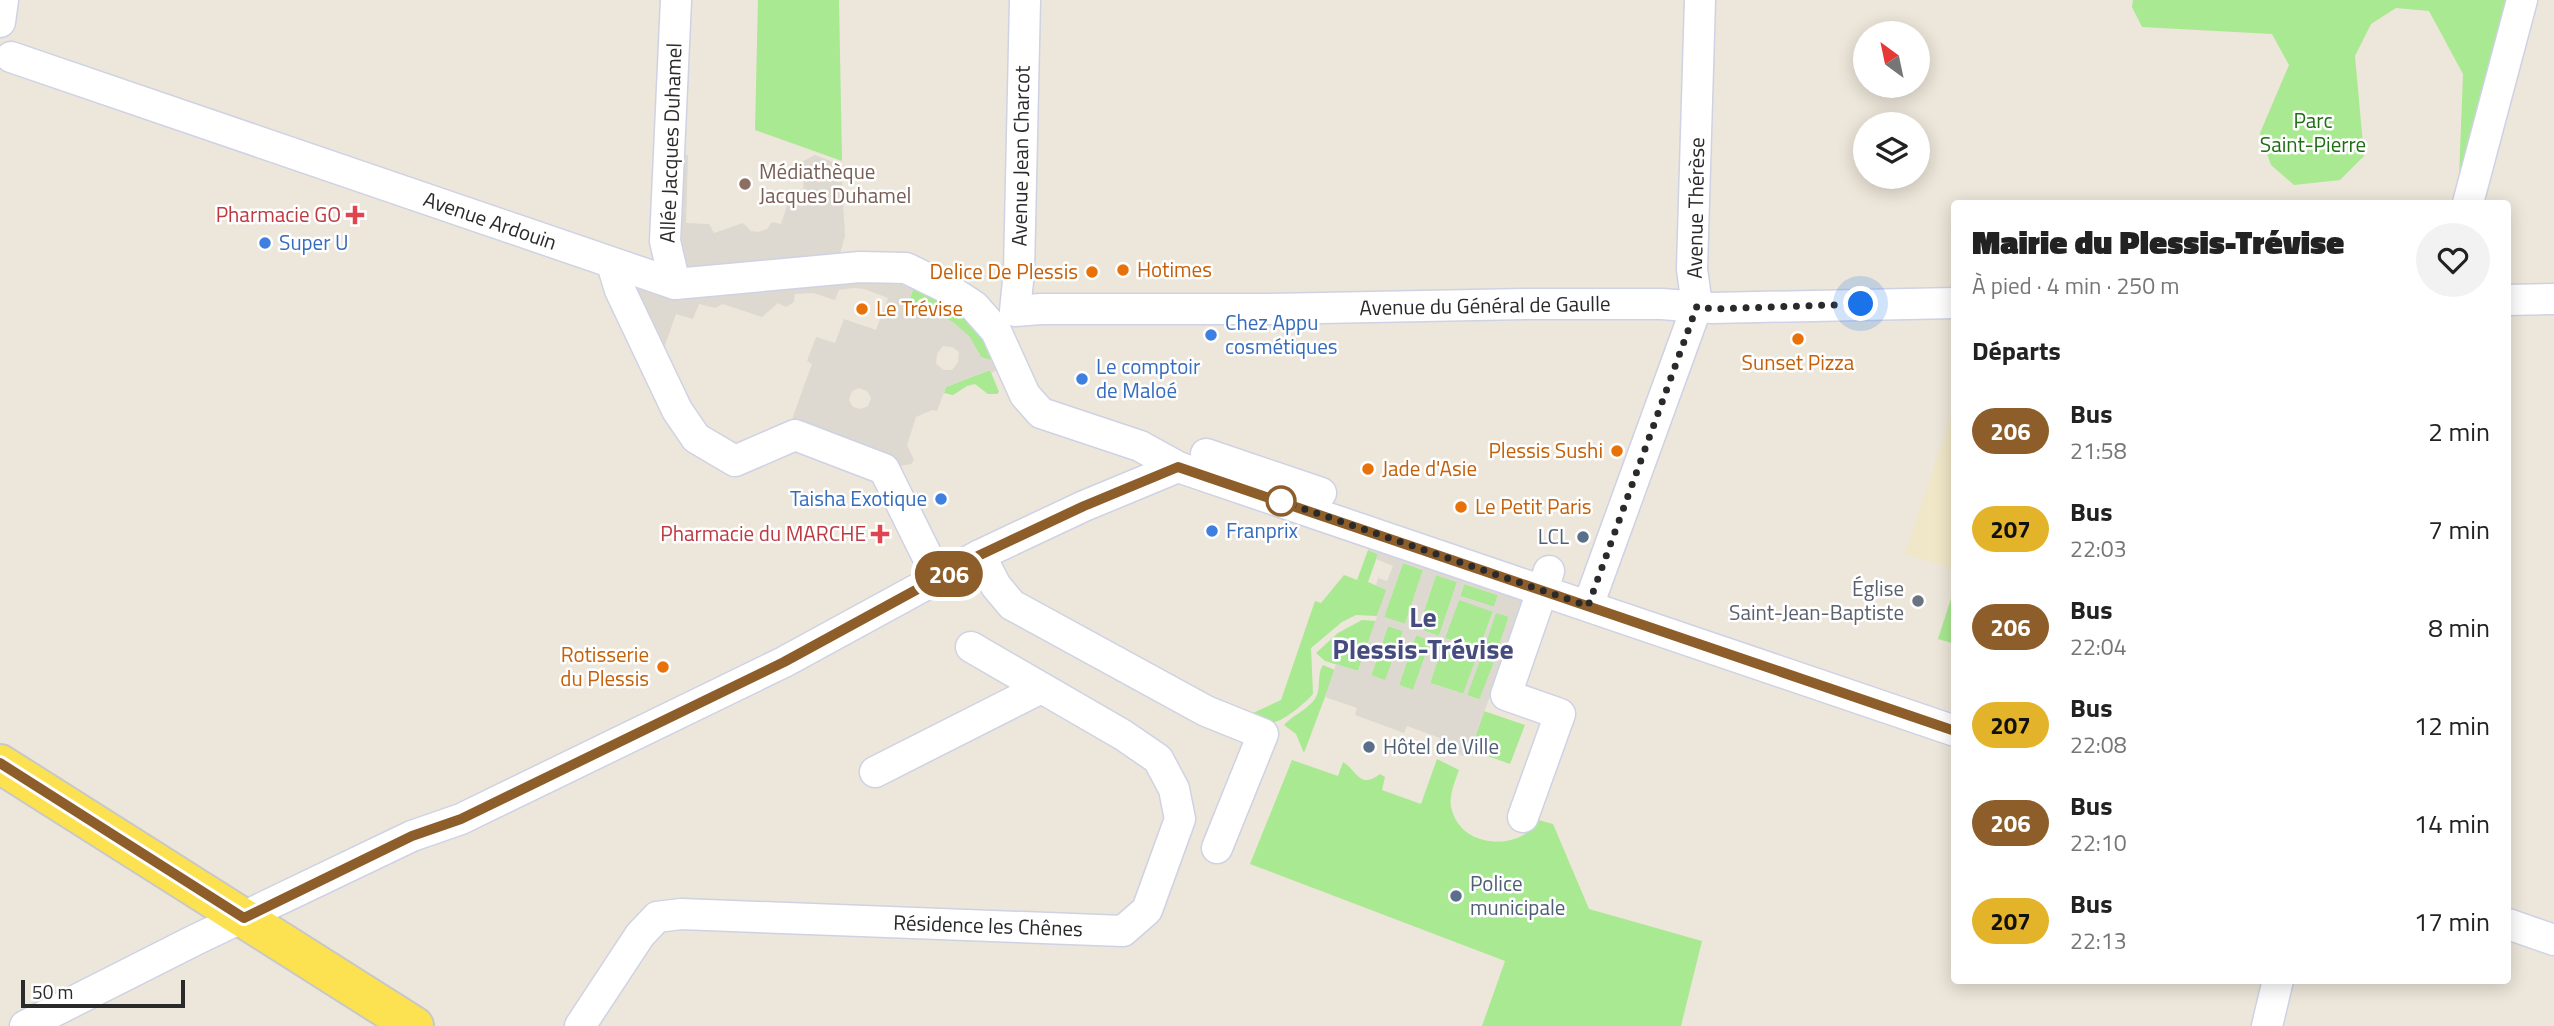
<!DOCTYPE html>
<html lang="fr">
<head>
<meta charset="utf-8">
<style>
	:root { --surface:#fff; --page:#f2f2f2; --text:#222; --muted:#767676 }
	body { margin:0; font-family:"Titillium Web",sans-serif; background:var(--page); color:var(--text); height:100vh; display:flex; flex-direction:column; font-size:26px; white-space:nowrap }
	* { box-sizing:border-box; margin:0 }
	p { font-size:23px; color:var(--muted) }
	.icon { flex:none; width:38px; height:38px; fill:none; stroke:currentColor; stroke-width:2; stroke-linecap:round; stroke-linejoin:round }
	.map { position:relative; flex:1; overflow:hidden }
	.sheet { position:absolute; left:1951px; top:200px; width:560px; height:784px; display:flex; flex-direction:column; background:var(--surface); border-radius:7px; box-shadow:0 4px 18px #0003 }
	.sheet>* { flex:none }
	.badge { padding:0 14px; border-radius:23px; font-size:24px; line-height:46px }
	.needle { width:46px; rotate:327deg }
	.controls { position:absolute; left:1853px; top:21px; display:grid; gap:14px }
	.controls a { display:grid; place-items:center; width:77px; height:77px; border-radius:50%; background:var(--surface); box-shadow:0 4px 18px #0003; font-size:35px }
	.scale { position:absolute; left:21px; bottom:18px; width:164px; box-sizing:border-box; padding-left:7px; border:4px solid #2a2a2a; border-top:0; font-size:19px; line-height:24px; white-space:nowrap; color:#2a2a2a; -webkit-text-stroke:5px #fff; paint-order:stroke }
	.you { position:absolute; width:35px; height:35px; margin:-18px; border:5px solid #fff; border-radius:50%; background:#1a73e8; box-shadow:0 0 0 10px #1a73e833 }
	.map>.badge { position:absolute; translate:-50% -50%; box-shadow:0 0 0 4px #fff }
	h2 { padding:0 21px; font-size:26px; line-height:63px }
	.round { display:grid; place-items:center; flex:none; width:74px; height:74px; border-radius:37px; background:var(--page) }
	.headline { display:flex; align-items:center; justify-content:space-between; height:119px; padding:0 21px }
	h1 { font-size:33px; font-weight:800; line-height:52px }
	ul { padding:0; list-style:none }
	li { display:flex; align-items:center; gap:21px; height:98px; padding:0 21px }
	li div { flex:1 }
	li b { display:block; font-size:26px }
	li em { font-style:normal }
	li .badge { min-width:77px; font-weight:700; text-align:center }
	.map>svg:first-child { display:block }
	.education { fill:#f0e6c8 }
	.green { fill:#a9e992 }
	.plaza { fill:#ddd9d1; fill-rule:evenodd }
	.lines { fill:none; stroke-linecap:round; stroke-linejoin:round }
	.minor-casing { stroke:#cfd2e4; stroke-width:33 }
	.major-casing { stroke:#c8c8c8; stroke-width:42 }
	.minor { stroke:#fff; stroke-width:30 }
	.major { stroke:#fce150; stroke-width:38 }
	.line-casing { stroke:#fff; stroke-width:16 }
	.line { stroke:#8d5e2a; stroke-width:10 }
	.walk { stroke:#2a2a2a; stroke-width:7; stroke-dasharray:0 12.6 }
	.education-dot { fill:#8d6e63; stroke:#fff; stroke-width:2.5 }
	.health-dot { fill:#e0444e; stroke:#fff; stroke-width:2.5 }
	.shop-dot { fill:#3f7fe0; stroke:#fff; stroke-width:2.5 }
	.food-dot { fill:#e8710a; stroke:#fff; stroke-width:2.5 }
	.stop-dot { fill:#fff; stroke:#8d5e2a; stroke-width:3.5 }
	.service-dot { fill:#5c6f8a; stroke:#fff; stroke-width:2.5 }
	.worship-dot { fill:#6b7280; stroke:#fff; stroke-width:2.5 }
	.labels { text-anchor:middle; stroke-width:5; stroke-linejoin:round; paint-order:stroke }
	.park-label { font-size:21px; fill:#1f6d14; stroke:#fff }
	.street-label { font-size:21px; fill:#2a2a2a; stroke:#fff }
	.education-label { font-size:21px; fill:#785e54; stroke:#fff; text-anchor:start }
	.health-label { font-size:21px; fill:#be3a42; stroke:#fff; text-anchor:end }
	.shop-label { font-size:21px; fill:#366cbe; stroke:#fff; text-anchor:start }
	.food-label { font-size:21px; fill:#c56008; stroke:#fff; text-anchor:start }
	.service-label { font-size:21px; fill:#4e5e75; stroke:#fff; text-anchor:start }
	.worship-label { font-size:21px; fill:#5b616d; stroke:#fff; text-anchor:end }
	.district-label { font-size:28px; font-weight:bold; fill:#464c7e; stroke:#fff }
</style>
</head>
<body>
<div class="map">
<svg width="2554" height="1026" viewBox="0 0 2554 1026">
	<rect width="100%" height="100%" fill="#ede6da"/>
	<polygon class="education" points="1955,404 1955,569 1905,554"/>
	<g class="green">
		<polygon points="758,0 839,0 842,161 755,130"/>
		<polygon points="2133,0 2515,0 2472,179 2459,178 2463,74 2429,11 2396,8 2371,24 2355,56 2364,156 2340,180 2294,185 2271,165 2260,133 2289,65 2272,34 2142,27 2132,7"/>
		<path d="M915 284 948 297 998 356 990 360 981 357C965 325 940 314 909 301Z"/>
		<polygon points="990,370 999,392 997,394 988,394 975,384 967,386 953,395 944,393 946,387"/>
		<path d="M1368 550 1378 554 1368 582 1387 590 1377 616 1356 615 1342 622 1311 648 1313 694C1305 703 1281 724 1269 723 1265 723 1258 718 1254 715L1253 713 1281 700 1315 601 1321 603 1344 575 1357 580Z"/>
		<polygon points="1403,563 1423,570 1405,624 1384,617"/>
		<polygon points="1436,575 1457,582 1439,636 1418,629"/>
		<polygon points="1464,584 1498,595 1494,607 1460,596"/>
		<polygon points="1955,586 1955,644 1938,639"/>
		<polygon points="1459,599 1493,611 1479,650 1445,638"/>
		<polygon points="1496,612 1509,616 1496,656 1483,651"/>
		<polygon points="1362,620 1376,621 1358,671 1325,661 1316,653 1338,633"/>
		<polygon points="1388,626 1403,631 1386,681 1371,676"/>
		<polygon points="1416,635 1431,640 1413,690 1399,685"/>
		<polygon points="1443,644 1477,656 1464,694 1430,683"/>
		<polygon points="1481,657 1494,662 1480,700 1467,695"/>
		<path d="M1323 665 1335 670 1304 753 1296 734 1284 725C1293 715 1307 710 1315 699 1322 688 1316 675 1323 665Z"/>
		<polygon points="1484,711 1525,725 1510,764 1471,750"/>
		<path d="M1437 759 1459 770C1455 781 1449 795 1451 807 1457 834 1481 844 1506 841 1512 840 1522 837 1526 833 1530 830 1533 823 1535 819L1553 824 1589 909 1702 941 1681 1026H1482L1505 961 1250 864 1292 760 1338 776 1343 762C1357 770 1359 790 1380 774L1385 777 1382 790 1421 804Z"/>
	</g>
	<g class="plaza">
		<polygon points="680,155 688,155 686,223 709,224 714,233 743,223 751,231 758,232 767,229 772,222 781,224 790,196 799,195 803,191 804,176 793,174 794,166 815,155 841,165 845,236 839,257 692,275 679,265"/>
		<path d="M896 278 895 284 899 285 901 279 915 284 909 301 927 307 953 322 970 337 981 357 990 360 998 356 1003 368 991 373 989 370 946 387 937 411 932 410 916 417 907 445 914 460 911 464 884 469 791 422 812 364 807 361 816 337 835 343 844 319 876 330 888 298 864 289 853 288 839 290 835 300 813 293 795 294 794 302 786 307 778 303 762 317 723 304 715 308 699 304 693 319 676 314 664 348H661L633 282ZM943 346 952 347 959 352 958 362 952 370H944L936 364 937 354ZM859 388 867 391 871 398 868 406 861 409 853 407 849 400 852 391Z"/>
		<path d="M1370 544 1523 596V604L1468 757 1437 748 1440 738 1407 726 1404 733 1355 715 1357 708 1325 697 1336 664 1358 671 1386 590 1376 585 1378 578 1387 581 1393 566 1376 559 1378 554 1368 550ZM1403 563 1423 570 1405 624 1384 617ZM1436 575 1457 582 1439 636 1418 628ZM1464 584 1498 595 1494 607 1460 596ZM1459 600 1493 612 1479 650 1445 638ZM1496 613 1509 617 1495 655 1483 651ZM1388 626 1403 631 1385 680 1371 675ZM1416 635 1430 641 1413 690 1399 685ZM1443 644 1477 656 1463 694 1430 683ZM1481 657 1494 662 1479 700 1467 695Z"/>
	</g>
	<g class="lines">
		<defs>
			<g id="minor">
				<polyline points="1025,0 1019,271 1015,311 1041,309 1266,309 1525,304 1662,304 1712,308 1955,303"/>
				<polyline points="0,22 3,0"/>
				<polyline points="11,57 675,284 860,267 906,268 945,287 974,306 996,331 1025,395 1041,413 1140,446 1178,467 1955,731"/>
				<polyline points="2468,203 2522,0"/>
				<polyline points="612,264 620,290 677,410 696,438 735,461 795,435 884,469 939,580"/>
				<polyline points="675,284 665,241 676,0"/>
				<polyline points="2508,300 2554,299"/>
				<polyline points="1206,454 1321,493"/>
				<polyline points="980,555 996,586 1012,605 1206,711 1263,734 1217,848"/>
				<polyline points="1588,606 1697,306 1692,269 1700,0"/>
				<polyline points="875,772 1041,688"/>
				<polyline points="1523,817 1560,714 1506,695 1549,571"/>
				<polyline points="2508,924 2554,940"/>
				<polyline points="25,1026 195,940 412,836 461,819 784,662 980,555 1084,506 1178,467"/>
				<polyline points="580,1026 640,935 657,917 681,914 1123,931 1147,910 1180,819 1174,789 1158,759 1123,735 971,647"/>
				<polyline points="2267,1026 2278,980"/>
			</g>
			<polyline id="major" points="0,764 414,1026"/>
		</defs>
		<use href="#minor" class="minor-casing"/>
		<use href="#major" class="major-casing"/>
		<use href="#minor" class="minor"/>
		<use href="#major" class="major"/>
	</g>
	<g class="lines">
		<defs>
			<polyline id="line" points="0,763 244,918 412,836 461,819 784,662 980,555 1084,506 1178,467 1955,731"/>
		</defs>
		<use href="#line" class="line-casing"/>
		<use href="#line" class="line"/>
		<polyline class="walk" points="1281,501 1588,606 1697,306 1712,309 1861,304"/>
	</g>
	<circle class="education-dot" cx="745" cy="184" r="7"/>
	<g class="health-dot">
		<path d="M351.5 204.5h7v7h7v7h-7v7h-7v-7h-7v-7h7z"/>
		<path d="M876.5 523.5h7v7h7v7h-7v7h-7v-7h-7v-7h7z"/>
	</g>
	<g class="shop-dot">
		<circle cx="265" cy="243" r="7"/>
		<circle cx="1211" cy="335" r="7"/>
		<circle cx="1082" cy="379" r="7"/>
		<circle cx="941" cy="499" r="7"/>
		<circle cx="1212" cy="531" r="7"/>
	</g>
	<g class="food-dot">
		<circle cx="1123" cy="270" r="7"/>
		<circle cx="1092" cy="272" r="7"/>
		<circle cx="862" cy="309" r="7"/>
		<circle cx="1798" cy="339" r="7"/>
		<circle cx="1617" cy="451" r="7"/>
		<circle cx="1368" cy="469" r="7"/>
		<circle cx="1461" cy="507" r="7"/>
		<circle cx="663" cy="667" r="7"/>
	</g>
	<circle class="stop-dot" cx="1281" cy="501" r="14"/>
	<g class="service-dot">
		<circle cx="1583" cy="537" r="7"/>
		<circle cx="1369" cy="747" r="7"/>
		<circle cx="1456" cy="896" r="7"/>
	</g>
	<circle class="worship-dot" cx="1918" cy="601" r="7"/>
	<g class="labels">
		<g class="park-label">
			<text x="2313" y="128">Parc<tspan x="2313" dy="24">Saint-Pierre</tspan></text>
		</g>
		<g class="street-label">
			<text transform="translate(671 143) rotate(-88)" y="7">Allée Jacques Duhamel</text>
			<text transform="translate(1021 156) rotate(-89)" y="7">Avenue Jean Charcot</text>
			<text transform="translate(1696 208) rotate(-89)" y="7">Avenue Thérèse</text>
			<text transform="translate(490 221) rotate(19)" y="7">Avenue Ardouin</text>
			<text transform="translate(1485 306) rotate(-1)" y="7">Avenue du Général de Gaulle</text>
			<text transform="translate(988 926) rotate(2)" y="7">Résidence les Chênes</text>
		</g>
		<g class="education-label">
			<text x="759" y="179">Médiathèque<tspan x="759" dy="24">Jacques Duhamel</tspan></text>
		</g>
		<g class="health-label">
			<text x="341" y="222">Pharmacie GO</text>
			<text x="866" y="541">Pharmacie du MARCHE</text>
		</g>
		<g class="shop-label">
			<text x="279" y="250">Super U</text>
			<text x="1225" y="330">Chez Appu<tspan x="1225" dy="24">cosmétiques</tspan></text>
			<text x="1096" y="374">Le comptoir<tspan x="1096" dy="24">de Maloé</tspan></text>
			<text x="927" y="506" text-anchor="end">Taisha Exotique</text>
			<text x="1226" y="538">Franprix</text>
		</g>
		<g class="food-label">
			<text x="1137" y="277">Hotimes</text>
			<text x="1078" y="279" text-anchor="end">Delice De Plessis</text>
			<text x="876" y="316">Le Trévise</text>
			<text x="1798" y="370" text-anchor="middle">Sunset Pizza</text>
			<text x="1603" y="458" text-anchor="end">Plessis Sushi</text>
			<text x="1382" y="476">Jade d'Asie</text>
			<text x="1475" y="514">Le Petit Paris</text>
			<text x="649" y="662" text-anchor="end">Rotisserie<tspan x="649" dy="24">du Plessis</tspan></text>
		</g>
		<g class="service-label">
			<text x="1569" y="544" text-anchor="end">LCL</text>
			<text x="1383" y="754">Hôtel de Ville</text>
			<text x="1470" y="891">Police<tspan x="1470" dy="24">municipale</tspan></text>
		</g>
		<g class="worship-label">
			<text x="1904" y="596">Église<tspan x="1904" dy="24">Saint-Jean-Baptiste</tspan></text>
		</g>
		<g class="district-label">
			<text x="1423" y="627">Le<tspan x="1423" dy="32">Plessis-Trévise</tspan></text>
		</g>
	</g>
</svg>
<div class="controls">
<a><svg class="needle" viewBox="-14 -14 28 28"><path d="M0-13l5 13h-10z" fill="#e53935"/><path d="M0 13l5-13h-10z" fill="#767676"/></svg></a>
<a><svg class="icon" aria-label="layers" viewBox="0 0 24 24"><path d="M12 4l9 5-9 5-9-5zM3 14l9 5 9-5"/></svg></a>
</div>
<div class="scale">50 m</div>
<div class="you" style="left:1861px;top:304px"></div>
<b class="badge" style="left:949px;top:574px;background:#8d5e2a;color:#fff">206</b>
<section class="sheet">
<div class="headline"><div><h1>Mairie du Plessis-Trévise</h1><p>À pied · 4 min · 250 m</p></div><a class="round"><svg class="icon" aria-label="heart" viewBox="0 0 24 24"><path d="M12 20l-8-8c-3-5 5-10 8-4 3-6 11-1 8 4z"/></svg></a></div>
<h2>Départs</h2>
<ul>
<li><span class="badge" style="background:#8d5e2a;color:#fff">206</span><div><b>Bus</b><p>21:58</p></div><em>2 min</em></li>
<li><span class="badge" style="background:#e3b32a;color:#111">207</span><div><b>Bus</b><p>22:03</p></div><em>7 min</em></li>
<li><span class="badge" style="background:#8d5e2a;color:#fff">206</span><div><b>Bus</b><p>22:04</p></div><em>8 min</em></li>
<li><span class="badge" style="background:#e3b32a;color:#111">207</span><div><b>Bus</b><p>22:08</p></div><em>12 min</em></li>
<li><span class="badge" style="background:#8d5e2a;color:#fff">206</span><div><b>Bus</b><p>22:10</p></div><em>14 min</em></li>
<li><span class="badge" style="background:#e3b32a;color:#111">207</span><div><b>Bus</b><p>22:13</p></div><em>17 min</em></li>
</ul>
</section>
</div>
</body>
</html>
